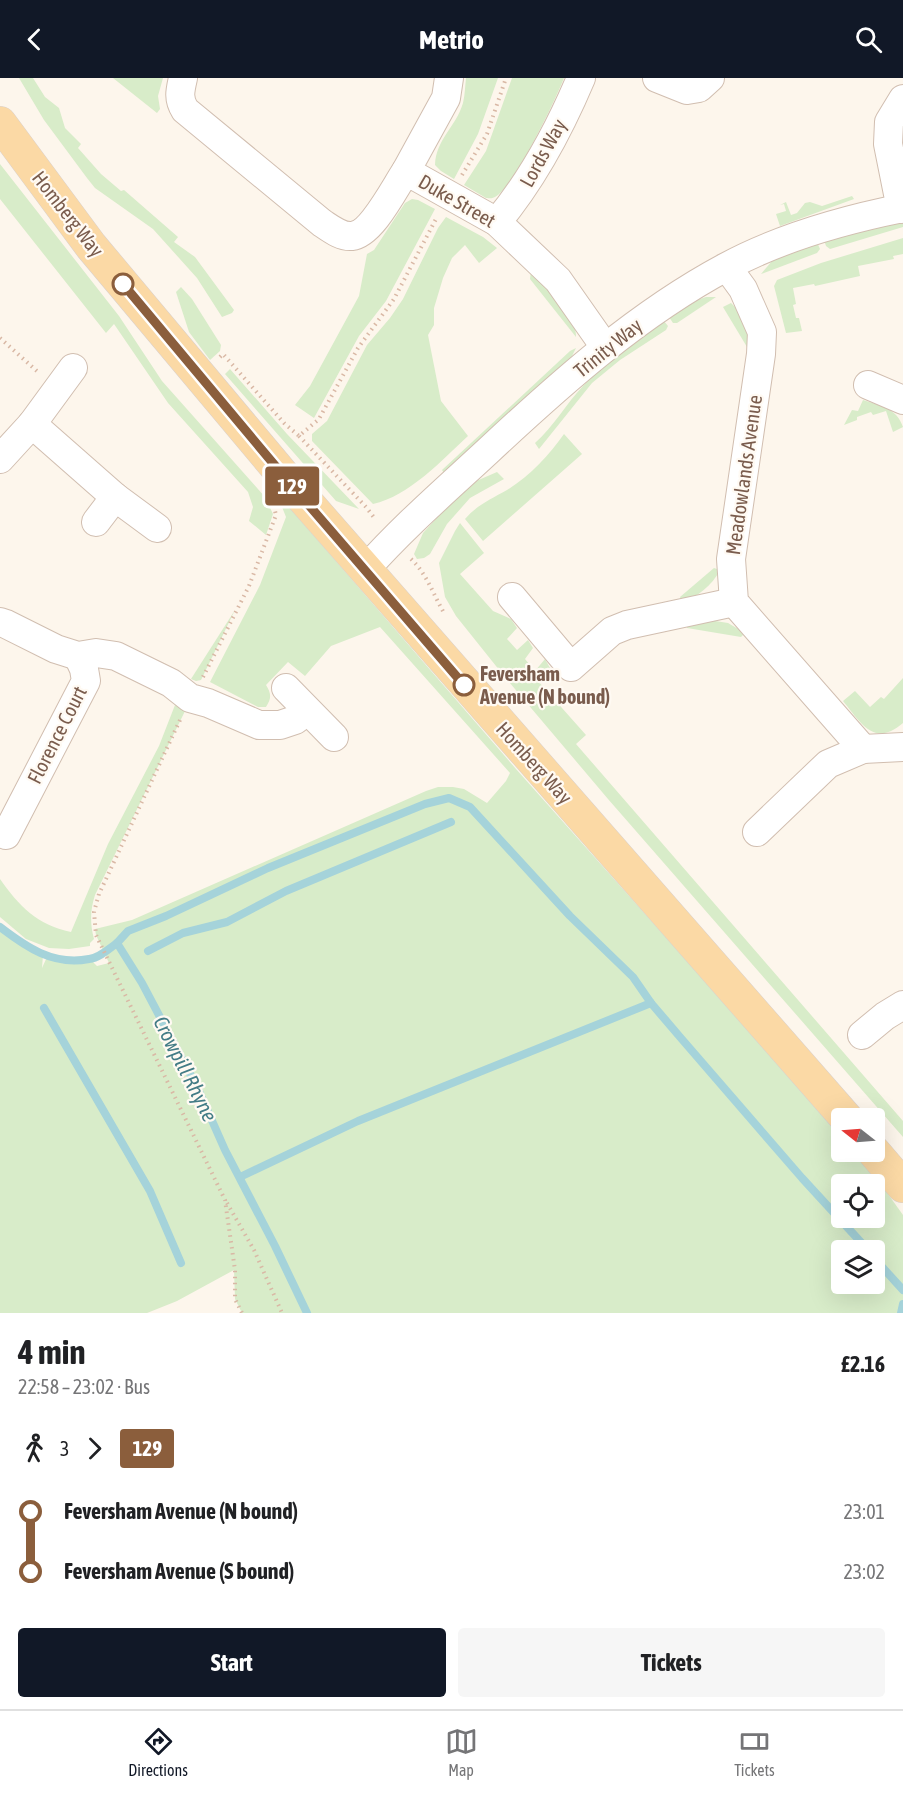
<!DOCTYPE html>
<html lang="en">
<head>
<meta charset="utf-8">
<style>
	:root { --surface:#fff; --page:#f6f6f6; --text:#202124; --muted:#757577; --line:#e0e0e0; --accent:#111827 }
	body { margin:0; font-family:"Asap Condensed",sans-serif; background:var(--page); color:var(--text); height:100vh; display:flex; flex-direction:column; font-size:22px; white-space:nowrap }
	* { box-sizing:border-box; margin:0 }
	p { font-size:20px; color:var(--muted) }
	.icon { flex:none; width:33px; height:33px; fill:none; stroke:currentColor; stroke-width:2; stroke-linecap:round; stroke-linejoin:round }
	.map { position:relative; height:1235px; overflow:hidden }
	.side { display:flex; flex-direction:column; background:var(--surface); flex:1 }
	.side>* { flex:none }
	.badge { padding:0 12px; border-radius:4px; font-size:21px; line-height:39px }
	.needle { width:39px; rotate:287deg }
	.fabs { position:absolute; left:831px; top:1030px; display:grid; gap:12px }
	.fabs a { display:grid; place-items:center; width:54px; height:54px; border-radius:6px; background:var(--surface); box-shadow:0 6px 24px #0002; font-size:30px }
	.map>.badge { position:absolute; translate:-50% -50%; box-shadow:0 0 0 3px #fff }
	.legs { display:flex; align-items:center; gap:9px; height:66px; padding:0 18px; font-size:20px }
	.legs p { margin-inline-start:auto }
	.overview { display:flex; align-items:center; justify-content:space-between; height:102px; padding:0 18px }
	h1 { font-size:33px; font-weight:700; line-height:45px }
	.action { display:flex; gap:12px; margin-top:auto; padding:12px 18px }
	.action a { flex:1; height:69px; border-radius:6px; background:var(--accent); color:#fff; font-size:24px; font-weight:700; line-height:69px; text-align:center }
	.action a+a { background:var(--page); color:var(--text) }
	ul { padding:0 18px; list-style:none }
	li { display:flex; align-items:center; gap:21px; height:60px; font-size:22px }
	li i { display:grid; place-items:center; width:9px; height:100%; margin:0 8px; background:currentColor }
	li i::after { content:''; width:15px; height:15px; margin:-8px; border:4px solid; border-radius:50%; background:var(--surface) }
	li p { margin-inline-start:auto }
	li:first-child i { background:linear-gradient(#0000 50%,currentColor 0) }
	li:last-child i { background:linear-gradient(currentColor 50%,#0000 0) }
	header { display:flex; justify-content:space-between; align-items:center; height:78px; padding:0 18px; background:var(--accent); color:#fff; font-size:27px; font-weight:700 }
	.tab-bar { display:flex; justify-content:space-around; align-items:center; height:84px; border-top:2px solid var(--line); background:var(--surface); font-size:16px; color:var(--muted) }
	.tab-bar a { display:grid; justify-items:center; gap:3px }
	.tab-bar .current { color:var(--accent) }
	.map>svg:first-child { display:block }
	.green { fill:#d8ecc9; fill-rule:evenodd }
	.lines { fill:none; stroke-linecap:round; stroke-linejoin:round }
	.stream { stroke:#a5d3da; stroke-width:8 }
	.minor-casing { stroke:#d1beb0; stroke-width:30 }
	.major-casing { stroke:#dad1cd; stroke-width:34 }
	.path { stroke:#d9b8a5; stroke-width:4; stroke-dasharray:1.5 4.5; stroke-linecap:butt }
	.minor { stroke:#fff; stroke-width:28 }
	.major { stroke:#fbd9a5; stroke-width:33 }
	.line-1-casing { stroke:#fff; stroke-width:14 }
	.line-1 { stroke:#8b5e3c; stroke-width:9 }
	.stop-1-dot { fill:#fff; stroke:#8b5e3c; stroke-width:3 }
	.labels { text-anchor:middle; stroke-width:4.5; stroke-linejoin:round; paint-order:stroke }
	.street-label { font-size:20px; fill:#7a5c4d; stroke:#fffaf3 }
	.stop-label { font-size:20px; font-weight:bold; fill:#7a5c4d; stroke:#fffaf3; text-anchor:start }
	.water-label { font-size:21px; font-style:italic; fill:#437c86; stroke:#fffaf3 }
</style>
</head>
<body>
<header><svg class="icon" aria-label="back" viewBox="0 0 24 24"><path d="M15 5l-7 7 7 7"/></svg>Metrio<svg class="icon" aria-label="search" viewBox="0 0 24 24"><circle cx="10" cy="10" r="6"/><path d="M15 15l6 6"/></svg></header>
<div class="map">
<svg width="903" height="1235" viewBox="0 0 903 1235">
	<rect width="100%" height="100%" fill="#fdf6ec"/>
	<g class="green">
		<polygon points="19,0 33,0 45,19 59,30 65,50 81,66 78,70 101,96 121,113 124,112 178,159 174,164 195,179 234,232 232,235 222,239 197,200 153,151 95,110 87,100 44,42"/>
		<polygon points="113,0 163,0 158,18 160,31 157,35"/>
		<path d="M466 0H498L478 56 454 101 441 93 435 87C436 61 456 49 463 25 465 17 465 8 466 0Z"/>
		<path d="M512 0H564C555 23 514 109 495 119 491 121 490 120 486 120L464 107 486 73Z"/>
		<polygon points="0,86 119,238 162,303 265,419 273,436 266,457 249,443 253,429 248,414 168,325 114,246 106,255 0,121"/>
		<polygon points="852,118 854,121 780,148 776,136 786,133 784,126 780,127 786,124 791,137 797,135 805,125 810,124 822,128"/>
		<polygon points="412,121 418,122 435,131 386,223 359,258 314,340 295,327 310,308 359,218 367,176 374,172 405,125"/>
		<path d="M446 139 483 159 497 170 479 185 465 167 452 180 443 200 434 230V247L428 257 441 323 468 358C441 383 409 418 373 426L312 363V356L327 343 367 267 390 240 403 221 438 150Z"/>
		<polygon points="903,141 903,149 830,171 826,168 824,162"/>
		<polygon points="903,160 903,176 893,178 894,181 858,188 860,198 815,208 814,206 793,210 796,226 793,227 796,240 799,240 802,253 786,255 774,208 777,202 821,185"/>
		<polygon points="817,164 820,171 817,175 761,196 772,183"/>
		<path d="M531 193C544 208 578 240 576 259L530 201Z"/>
		<polygon points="181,209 192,221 221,267 220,273 210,282 189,254 176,214"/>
		<polygon points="706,219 716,219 677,245 673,245 669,239 694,223"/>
		<polygon points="731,225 738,232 752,268 747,269 723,229"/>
		<path d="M663 242 668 248 666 252 620 282 592 305 539 371 535 365C554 348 566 326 583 308 606 283 636 262 663 242Z"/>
		<polygon points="576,270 568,286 444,395 442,392 570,273"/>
		<polygon points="230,291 287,356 359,431 336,423 225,296"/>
		<path d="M863 322C880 328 897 330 903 349L893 354 886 333 873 337 871 334 857 339V342L844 347 852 332 858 333Z"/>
		<path d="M564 356 582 376 483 463 465 441C477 427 491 421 507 412 530 398 549 377 564 356Z"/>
		<polygon points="497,394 504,401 470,420 447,446 430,476 424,480 417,481 414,476 423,455 467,407"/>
		<path d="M276 414 516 691 841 1056 842 1074H858L860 1077 903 1137V1235H242L235 1221 234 1192 177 1223 147 1235H0V849L22 865 43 877 42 890 47 879 62 882 90 881 97 888 109 885 96 857 95 851 132 842 426 713 438 709H453L464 711 487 725 506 703 510 695 380 549 331 568 305 598 288 584 266 607C271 615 272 620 266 629H258L210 604 260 507 286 439ZM842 1107H874V1140H842ZM842 1173H874V1206H842Z"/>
		<polygon points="460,445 484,475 460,496 493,533 511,541 517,550 507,561 517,572 528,562 533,570 525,581 535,593 545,581 550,590 538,603 586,657 576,666 903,1043 903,1059 608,721 504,598 456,538 445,519 439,485 455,453"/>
		<path d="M714 490 720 492C712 508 697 518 682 526L680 519Z"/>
		<polygon points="235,532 201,602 196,603 191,601"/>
		<polygon points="709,542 728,545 745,555 741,559 687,550 686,545"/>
		<path d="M903 600V645C874 670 861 645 843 623L855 613 870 629 881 619 884 621Z"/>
		<path d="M175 627 186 631 95 817C90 832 90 846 94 861L90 865V868L69 871 49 870 26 861 0 839V801C19 828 37 847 71 854L108 766 159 668Z"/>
	</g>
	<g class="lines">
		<g class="stream">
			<path d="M0 849C26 869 53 888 89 881 99 880 109 871 117 865L142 905 198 1011 225 1072 275 1168 307 1235"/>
			<polyline points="117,865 128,853 166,838 268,790 425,726 449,720 470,729 570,838 633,899 651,925 680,959 802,1100 869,1173"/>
			<polyline points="148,873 183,855 227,844 286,813 451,744"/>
			<polyline points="44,930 150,1113 181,1185"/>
			<polyline points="240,1099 358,1043 651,925"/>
			<polyline points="874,1180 903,1212"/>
			<polyline points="901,1235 903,1226"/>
		</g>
		<defs>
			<g id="minor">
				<path d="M183 0C180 13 178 21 185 32L322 145C331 151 341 159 352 158 372 156 395 109 406 93L497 144 558 202 605 269"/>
				<polyline points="657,0 687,12 699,10 710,0"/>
				<polyline points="406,93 446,20 449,0"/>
				<polyline points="901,131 888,66 889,44 903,21"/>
				<path d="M497 144C533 101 559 52 581 0"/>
				<polyline points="727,189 743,211 762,254 761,276 731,481 734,524 863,671 903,669"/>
				<polyline points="868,307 903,322"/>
				<polyline points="32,346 115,419 157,450"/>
				<polyline points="0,381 32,346 73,290"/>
				<polyline points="96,444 115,419"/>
				<path d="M365 492C403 449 447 411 489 372 562 304 638 236 726 189 780 160 843 142 903 130"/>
				<polyline points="512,519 571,589 612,553 627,547 734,524"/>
				<polyline points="0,544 6,546 56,571 78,578 96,575 116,578 171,605 190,620 208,625 259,647 280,647 295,642 307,633"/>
				<polyline points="286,610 334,659"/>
				<polyline points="757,754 828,686 863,671"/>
				<polyline points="6,757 86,603 84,591 78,578"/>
				<polyline points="862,957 885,938 903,927"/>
			</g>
			<g id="major">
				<polyline points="0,45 91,168 288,403 847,1041"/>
				<polyline points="874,1074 903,1108"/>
			</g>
		</defs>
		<use href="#minor" class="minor-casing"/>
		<use href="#major" class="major-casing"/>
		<g class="path">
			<polyline points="462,97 487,56 506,0"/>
			<polyline points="0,260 39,295"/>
			<polyline points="220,279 223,276 284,345 299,358 319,341 358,270 394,221 437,139"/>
			<polyline points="299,358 366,429 376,442"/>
			<path d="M411 481C427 496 433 516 444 535"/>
			<polyline points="203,599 249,508 276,437 275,433"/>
			<polyline points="180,642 99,816 94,834 96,857 225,1122 235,1192 235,1221 242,1235"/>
			<polyline points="227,1125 254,1172 282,1235"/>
		</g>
		<use href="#minor" class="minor"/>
		<use href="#major" class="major"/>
	</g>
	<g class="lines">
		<defs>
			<polyline id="line-1" points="123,206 288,403 464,607"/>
		</defs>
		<use href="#line-1" class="line-1-casing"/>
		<use href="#line-1" class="line-1"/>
	</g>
	<g class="stop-1-dot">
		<circle cx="123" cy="206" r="10"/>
		<circle cx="464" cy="607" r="10"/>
	</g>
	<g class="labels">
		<g class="street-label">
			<text transform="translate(543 75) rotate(-61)" y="7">Lords Way</text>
			<text transform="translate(457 123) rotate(30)" y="7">Duke Street</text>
			<text transform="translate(68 136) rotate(52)" y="7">Homberg Way</text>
			<text transform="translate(608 270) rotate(-39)" y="7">Trinity Way</text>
			<text transform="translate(744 397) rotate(-82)" y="7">Meadowlands Avenue</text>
			<text transform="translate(57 657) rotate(-63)" y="7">Florence Court</text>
			<text transform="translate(534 685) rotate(48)" y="7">Homberg Way</text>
		</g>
		<g class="stop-label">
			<text x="480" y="603">Feversham<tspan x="480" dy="23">Avenue (N bound)</tspan></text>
		</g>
		<g class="water-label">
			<text transform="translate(185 991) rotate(63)" y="7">Crowpill Rhyne</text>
		</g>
	</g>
</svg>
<div class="fabs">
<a><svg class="needle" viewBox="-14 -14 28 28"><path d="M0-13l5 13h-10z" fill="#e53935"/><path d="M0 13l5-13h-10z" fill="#757577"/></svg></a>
<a><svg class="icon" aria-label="locate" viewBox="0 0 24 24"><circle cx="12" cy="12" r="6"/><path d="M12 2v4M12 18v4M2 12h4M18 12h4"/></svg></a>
<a><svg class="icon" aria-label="layers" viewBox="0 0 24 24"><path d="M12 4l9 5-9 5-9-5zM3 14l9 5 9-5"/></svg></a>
</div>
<b class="badge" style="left:292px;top:408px;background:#8b5e3c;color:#fff">129</b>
</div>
<section class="side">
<div class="overview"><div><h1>4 min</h1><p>22:58 – 23:02 · Bus</p></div><b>£2.16</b></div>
<div class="legs"><svg class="icon" aria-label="walk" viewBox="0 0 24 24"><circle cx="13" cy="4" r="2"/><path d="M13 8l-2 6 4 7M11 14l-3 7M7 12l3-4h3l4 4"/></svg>3<svg class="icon" aria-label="forward" viewBox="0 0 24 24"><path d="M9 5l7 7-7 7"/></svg><b class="badge" style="background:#8b5e3c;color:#fff">129</b></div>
<ul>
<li><i style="color:#8b5e3c"></i><b>Feversham Avenue (N bound)</b><p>23:01</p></li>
<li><i style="color:#8b5e3c"></i><b>Feversham Avenue (S bound)</b><p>23:02</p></li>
</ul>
<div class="action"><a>Start</a><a>Tickets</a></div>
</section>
<nav class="tab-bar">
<a class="current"><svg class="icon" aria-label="directions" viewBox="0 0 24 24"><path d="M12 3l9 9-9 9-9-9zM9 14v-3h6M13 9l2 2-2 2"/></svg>Directions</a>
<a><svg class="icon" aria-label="map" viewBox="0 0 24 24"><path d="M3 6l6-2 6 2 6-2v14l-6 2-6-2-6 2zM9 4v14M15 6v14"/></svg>Map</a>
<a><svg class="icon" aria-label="tickets" viewBox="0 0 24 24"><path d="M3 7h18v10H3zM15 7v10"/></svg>Tickets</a>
</nav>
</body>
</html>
